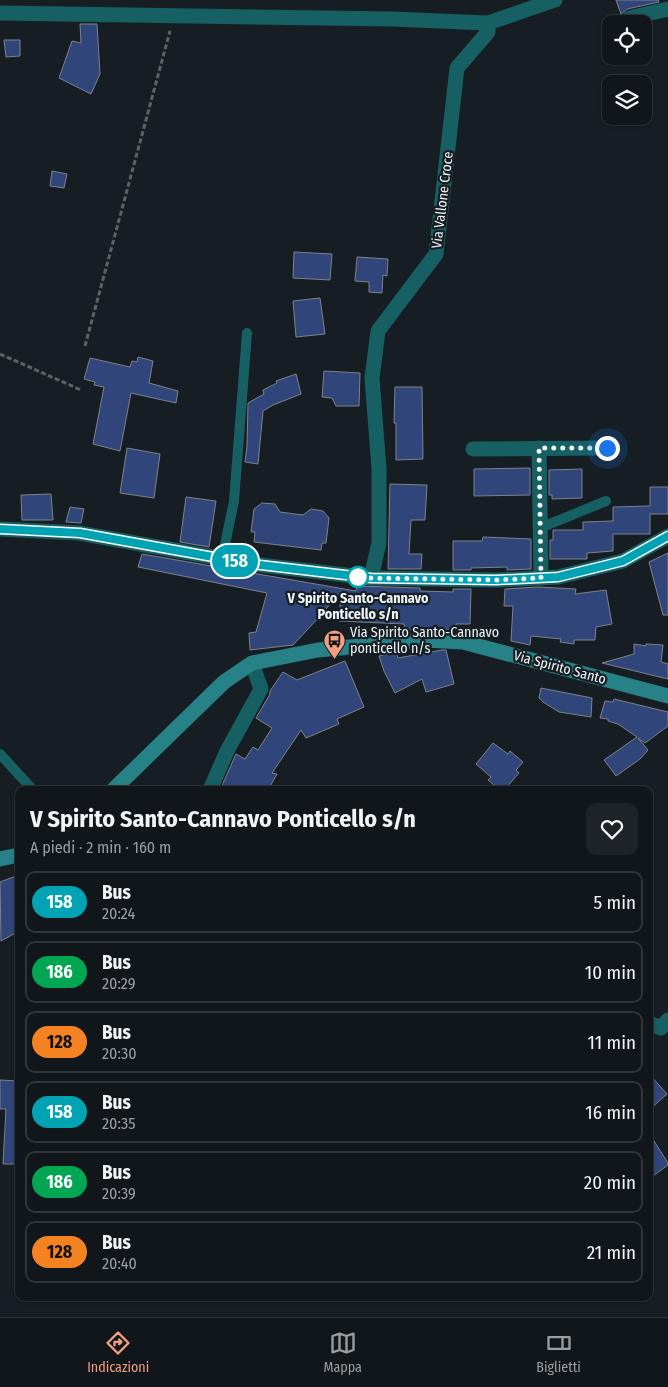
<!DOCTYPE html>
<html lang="it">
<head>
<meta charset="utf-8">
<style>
	:root { --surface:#10161a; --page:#1e2327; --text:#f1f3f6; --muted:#9c9fa2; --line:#303539; --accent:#f39f82 }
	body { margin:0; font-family:"Fira Sans Condensed",sans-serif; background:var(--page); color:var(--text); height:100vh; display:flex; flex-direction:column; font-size:19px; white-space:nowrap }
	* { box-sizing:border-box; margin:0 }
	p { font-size:16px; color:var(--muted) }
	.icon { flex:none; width:28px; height:28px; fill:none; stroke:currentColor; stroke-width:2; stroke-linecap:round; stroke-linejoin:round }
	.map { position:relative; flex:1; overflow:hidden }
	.side { position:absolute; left:15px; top:786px; width:638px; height:515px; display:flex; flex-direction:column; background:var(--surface); border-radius:10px; box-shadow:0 1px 4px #0004,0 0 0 1px var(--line) }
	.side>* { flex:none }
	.badge { padding:0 10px; border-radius:16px; font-size:18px; line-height:32px }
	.fabs { position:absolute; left:602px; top:15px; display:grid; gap:10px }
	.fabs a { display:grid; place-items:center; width:50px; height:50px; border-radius:10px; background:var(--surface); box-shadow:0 1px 4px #0004,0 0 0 1px var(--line); font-size:25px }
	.you { position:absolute; width:25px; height:25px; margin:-12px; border:4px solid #fff; border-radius:50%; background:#1a73e8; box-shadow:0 0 0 8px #1a73e833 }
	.map>.badge { position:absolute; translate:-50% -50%; box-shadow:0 0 0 2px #fff }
	.round { display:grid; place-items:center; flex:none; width:52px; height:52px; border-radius:10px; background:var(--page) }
	.overview { display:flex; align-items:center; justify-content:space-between; height:85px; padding:0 15px }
	h1 { font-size:24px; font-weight:700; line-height:38px }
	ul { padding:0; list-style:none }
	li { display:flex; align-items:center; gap:15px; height:62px; margin:0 10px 8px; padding:0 5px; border:2px solid var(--line); border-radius:10px }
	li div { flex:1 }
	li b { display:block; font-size:19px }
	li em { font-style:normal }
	li .badge { min-width:55px; font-weight:700; text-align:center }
	.dock { display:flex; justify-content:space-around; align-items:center; height:70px; border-top:1px solid var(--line); background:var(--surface); font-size:14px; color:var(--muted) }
	.dock a { display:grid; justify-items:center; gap:2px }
	.dock .active { color:var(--accent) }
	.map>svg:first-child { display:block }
	.building { fill:#304579; stroke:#7e828b }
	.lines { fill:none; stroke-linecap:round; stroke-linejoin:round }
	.path { stroke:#5c6367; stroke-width:3; stroke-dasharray:5 2.5; stroke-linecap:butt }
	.lane { stroke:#165f62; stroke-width:10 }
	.street { stroke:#165f62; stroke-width:15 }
	.secondary { stroke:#268286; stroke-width:15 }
	.line-casing { stroke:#fff; stroke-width:11 }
	.line { stroke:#00a3b4; stroke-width:8 }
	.walk { stroke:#eff5f8; stroke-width:5; stroke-dasharray:0 9 }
	.stop-dot { fill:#fff; stroke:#00a3b4; stroke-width:2.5 }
	.labels { text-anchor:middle; stroke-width:4.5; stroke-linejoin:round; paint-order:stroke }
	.street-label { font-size:14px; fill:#eff5f8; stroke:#161e23 }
	.stop-label { font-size:14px; font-weight:bold; fill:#eff5f8; stroke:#161e23 }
	.poi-label { font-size:14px; fill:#eff5f8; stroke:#161e23; text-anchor:start }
</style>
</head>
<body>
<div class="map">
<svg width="668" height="1317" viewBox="0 0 668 1317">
	<rect width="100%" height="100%" fill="#161e23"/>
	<g class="building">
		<polygon points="616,0 658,0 659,2 627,9 621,14"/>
		<polygon points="80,24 97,24 100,74 91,94 59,78 72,41 81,43"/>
		<polygon points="4,40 20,40 20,56 6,57"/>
		<polygon points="52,171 67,174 64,188 50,186"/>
		<polygon points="294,252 332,254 330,280 293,278"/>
		<polygon points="357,257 388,259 387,276 383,275 382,293 369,292 369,282 355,281"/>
		<polygon points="320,298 325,334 296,337 293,301"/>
		<polygon points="138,357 153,361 149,383 178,391 176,403 131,393 120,451 93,444 104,387 94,385 95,382 84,379 90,358 130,367 132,361 137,362"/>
		<polygon points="324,371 360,373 359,406 336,406 332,398 322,397"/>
		<polygon points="296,374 301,394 273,405 263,411 258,464 245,462 247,446 248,403 264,394 263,390 277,383 276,381"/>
		<polygon points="395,387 422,387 423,459 396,460 396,423 394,423"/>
		<polygon points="127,448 160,454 154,498 120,493"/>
		<polygon points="530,468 530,495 474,496 474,469"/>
		<polygon points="582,469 582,498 552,499 552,495 549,495 549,470"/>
		<polygon points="390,484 427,485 425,520 411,520 409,554 422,554 421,569 388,569"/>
		<polygon points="650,487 668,487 668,514 650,514 650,534 613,534 613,551 587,553 587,559 550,559 550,540 553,540 553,530 583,530 583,522 613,521 613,507 650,506"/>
		<polygon points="51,494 53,520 22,520 21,495"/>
		<polygon points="186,497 216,501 209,547 180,542"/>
		<polygon points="262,503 275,504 280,512 303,515 311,509 323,511 329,518 326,543 322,543 321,550 254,542 255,532 251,532 254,509"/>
		<polygon points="70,507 84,509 81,523 66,522"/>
		<polygon points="483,537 531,539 531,569 507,570 507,567 471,568 471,570 453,570 453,541 482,541"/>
		<polygon points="668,553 668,615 663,615 649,562"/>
		<polygon points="142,554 356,591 357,586 420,588 420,591 453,592 453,589 471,589 470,624 456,624 456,629 405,630 404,624 339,621 341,591 321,615 293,645 250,650 249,633 256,632 267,593 138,567"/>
		<polygon points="538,587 576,589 575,594 606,590 612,624 596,627 595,640 574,640 574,644 560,642 561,639 531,636 530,645 511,641 513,606 504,606 505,589"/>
		<polygon points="634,644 646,646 646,644 663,645 661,662 668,664 668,679 602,663 634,654"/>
		<polygon points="442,650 446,650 454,684 426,692 422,679 395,693 384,671 379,656 396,652 398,658"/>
		<polygon points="345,661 364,707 337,719 339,724 306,738 301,730 272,773 277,774 268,790 220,790 236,754 245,759 253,747 258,750 272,728 256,718 270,694 270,691 283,672 297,680"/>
		<polygon points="541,688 592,698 591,717 559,712 543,702 539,698"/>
		<polygon points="614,699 668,712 668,726 645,743 638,738 648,750 640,759 616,776 604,760 637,737 618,724 608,721 608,719 600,718 605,701 613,702"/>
		<polygon points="493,743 508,754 510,751 523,762 516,770 519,773 504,790 500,790 488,780 491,777 476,764"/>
		<polygon points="19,875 19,931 1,941 0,882"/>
		<polygon points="649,1074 667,1094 649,1110"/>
		<polygon points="0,1080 18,1081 19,1164 3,1164 6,1109 0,1109"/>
		<polygon points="649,1133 668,1163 668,1165 649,1179"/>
	</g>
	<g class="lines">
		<g class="path">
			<polyline points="85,346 170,31"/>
			<polyline points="0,354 81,390"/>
		</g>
		<g class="lane">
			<polyline points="540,528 606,501"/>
			<polyline points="222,559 234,501 247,333"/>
			<polyline points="0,754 33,790"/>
		</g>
		<g class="street">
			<polyline points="0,13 392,19 488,23 555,0"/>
			<polyline points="629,18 668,9"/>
			<polyline points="539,448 541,578"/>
			<polyline points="473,449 607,448"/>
			<polyline points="0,529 79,533 252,564 371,578 496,580 558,577 623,561 668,536"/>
			<polyline points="371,578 379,543 379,469 372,378 378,331 436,254 457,68 488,32 488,23"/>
			<polyline points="210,790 227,751 261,689 252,663"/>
			<polyline points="649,1023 661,1028 668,1020"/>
		</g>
		<g class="secondary">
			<polyline points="113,790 224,682 252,663 318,650 424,640 463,642 668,696"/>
			<polyline points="0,859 19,855"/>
		</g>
	</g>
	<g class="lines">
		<defs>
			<polyline id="line" points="0,529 80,533 252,564 371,578 496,580 558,577 607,565 623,561 668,536"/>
		</defs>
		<use href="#line" class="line-casing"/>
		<use href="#line" class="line"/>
		<polyline class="walk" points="358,577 351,576 371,578 496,580 541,578 539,448 607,448"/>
	</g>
	<defs>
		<symbol id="bus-pin" viewBox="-11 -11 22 30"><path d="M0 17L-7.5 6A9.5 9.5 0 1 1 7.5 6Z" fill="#f39f82" stroke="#161e23"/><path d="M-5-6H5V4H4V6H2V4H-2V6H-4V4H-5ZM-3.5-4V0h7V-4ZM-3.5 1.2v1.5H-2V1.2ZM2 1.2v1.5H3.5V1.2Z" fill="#111"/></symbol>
	</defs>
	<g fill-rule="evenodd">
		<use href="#bus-pin" x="322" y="628" width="25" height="34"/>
	</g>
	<circle class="stop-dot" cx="358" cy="577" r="10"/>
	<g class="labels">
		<g class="street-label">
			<text transform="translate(442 200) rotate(-83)" y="5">Via Vallone Croce</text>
			<text transform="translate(560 667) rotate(15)" y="5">Via Spirito Santo</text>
		</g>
		<g class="stop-label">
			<text x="358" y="603">V Spirito Santo-Cannavo<tspan x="358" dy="16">Ponticello s/n</tspan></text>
		</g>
		<g class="poi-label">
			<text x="350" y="637">Via Spirito Santo-Cannavo<tspan x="350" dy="16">ponticello n/s</tspan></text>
		</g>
	</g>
</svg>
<div class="fabs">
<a><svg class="icon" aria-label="locate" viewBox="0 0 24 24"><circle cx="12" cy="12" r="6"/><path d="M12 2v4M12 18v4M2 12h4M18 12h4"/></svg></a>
<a><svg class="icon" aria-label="layers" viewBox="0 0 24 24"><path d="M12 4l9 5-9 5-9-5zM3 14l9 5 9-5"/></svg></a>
</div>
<div class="you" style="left:607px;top:448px"></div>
<b class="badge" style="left:235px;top:561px;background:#00a3b4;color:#fff">158</b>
<section class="side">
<div class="overview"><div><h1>V Spirito Santo-Cannavo Ponticello s/n</h1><p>A piedi · 2 min · 160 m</p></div><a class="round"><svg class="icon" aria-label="heart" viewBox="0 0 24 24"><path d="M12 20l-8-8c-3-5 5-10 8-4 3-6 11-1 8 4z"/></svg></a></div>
<ul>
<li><span class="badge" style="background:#00a3b4;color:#fff">158</span><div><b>Bus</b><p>20:24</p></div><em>5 min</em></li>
<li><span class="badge" style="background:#00a651;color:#fff">186</span><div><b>Bus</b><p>20:29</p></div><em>10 min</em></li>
<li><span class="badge" style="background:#f58220;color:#111">128</span><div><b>Bus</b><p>20:30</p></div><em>11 min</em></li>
<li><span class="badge" style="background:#00a3b4;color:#fff">158</span><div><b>Bus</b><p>20:35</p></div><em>16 min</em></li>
<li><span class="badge" style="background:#00a651;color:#fff">186</span><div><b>Bus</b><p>20:39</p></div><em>20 min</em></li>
<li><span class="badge" style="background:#f58220;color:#111">128</span><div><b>Bus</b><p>20:40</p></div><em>21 min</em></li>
</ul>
</section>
</div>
<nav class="dock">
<a class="active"><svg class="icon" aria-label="directions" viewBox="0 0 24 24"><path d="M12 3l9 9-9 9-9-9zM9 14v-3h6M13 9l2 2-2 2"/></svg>Indicazioni</a>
<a><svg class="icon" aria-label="map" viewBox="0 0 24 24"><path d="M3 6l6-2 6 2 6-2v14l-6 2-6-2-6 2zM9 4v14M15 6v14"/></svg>Mappa</a>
<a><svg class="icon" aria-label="tickets" viewBox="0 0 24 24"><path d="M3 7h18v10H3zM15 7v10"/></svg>Biglietti</a>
</nav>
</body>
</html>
